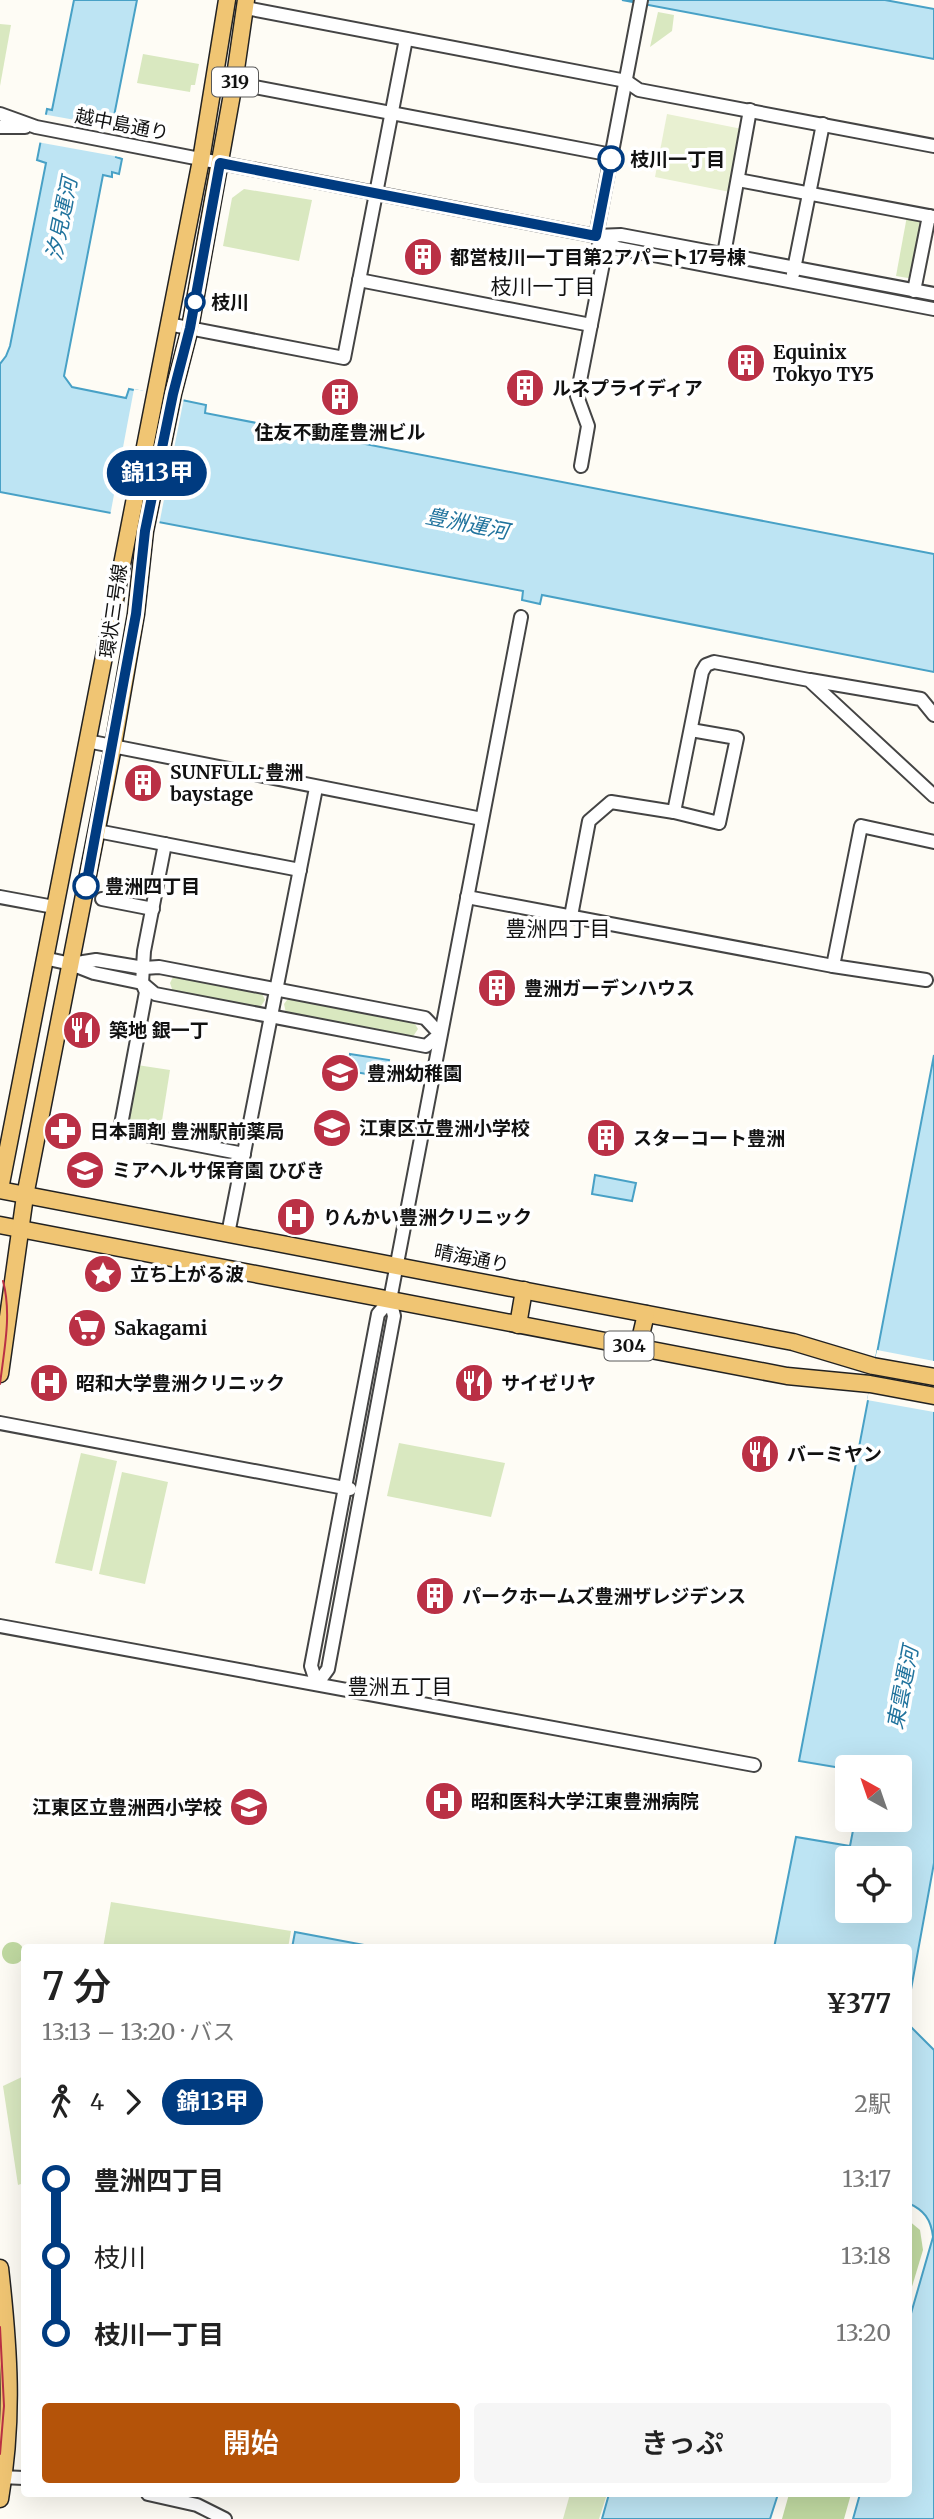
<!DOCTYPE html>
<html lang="ja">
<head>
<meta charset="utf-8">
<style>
	:root { --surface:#fff; --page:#f6f6f6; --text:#222; --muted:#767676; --accent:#b45309 }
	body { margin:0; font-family:Merriweather,"Noto Sans JP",serif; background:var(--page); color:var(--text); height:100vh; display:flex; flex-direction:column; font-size:26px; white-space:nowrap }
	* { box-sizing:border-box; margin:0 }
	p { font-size:23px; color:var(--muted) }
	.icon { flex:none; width:38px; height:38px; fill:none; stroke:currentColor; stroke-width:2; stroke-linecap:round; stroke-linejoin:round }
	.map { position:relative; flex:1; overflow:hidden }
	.side { position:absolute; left:21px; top:1944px; width:891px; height:553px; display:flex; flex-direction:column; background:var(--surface); border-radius:7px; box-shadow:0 7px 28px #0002 }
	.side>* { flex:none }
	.badge { padding:0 14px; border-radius:23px; font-size:24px; line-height:46px }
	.needle { width:46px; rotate:320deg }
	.tools { position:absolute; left:835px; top:1755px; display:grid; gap:14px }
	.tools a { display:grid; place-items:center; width:77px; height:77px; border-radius:7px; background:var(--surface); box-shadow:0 7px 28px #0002; font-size:35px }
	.map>.badge { position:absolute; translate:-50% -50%; box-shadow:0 0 0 4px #fff }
	.legs { display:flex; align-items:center; gap:10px; height:77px; padding:0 21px; font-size:23px }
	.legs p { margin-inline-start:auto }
	.head { display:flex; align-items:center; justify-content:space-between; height:119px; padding:0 21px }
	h1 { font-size:38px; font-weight:600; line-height:52px }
	.primary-button { display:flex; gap:14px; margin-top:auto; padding:14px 21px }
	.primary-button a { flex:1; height:80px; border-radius:7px; background:var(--accent); color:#fff; font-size:28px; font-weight:600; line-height:80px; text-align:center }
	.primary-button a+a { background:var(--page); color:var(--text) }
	ul { padding:0 21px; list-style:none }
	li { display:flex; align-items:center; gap:24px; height:77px; font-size:26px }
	li i { display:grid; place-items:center; width:10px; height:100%; margin:0 9px; background:currentColor }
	li i::after { content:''; width:18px; height:18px; margin:-9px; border:5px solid; border-radius:50%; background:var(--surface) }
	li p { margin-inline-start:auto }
	li:first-child i { background:linear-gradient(#0000 50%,currentColor 0) }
	li:last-child i { background:linear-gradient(currentColor 50%,#0000 0) }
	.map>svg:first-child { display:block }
	.green { fill:#d9e8c0 }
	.forest { fill:#bfd8a0 }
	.pitch { fill:#e8f0d1 }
	.water { fill:#bde4f3; stroke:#48a1c6; stroke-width:2; fill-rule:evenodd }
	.pier { fill:#fefcf5 }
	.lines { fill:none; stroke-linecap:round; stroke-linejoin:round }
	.minor-casing { stroke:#444; stroke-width:16 }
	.major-casing { stroke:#222; stroke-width:19 }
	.minor { stroke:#fff; stroke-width:12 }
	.major { stroke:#f0c573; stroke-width:16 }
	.tram { stroke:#ba3045; stroke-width:2 }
	.line-1-casing { stroke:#fff; stroke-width:16 }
	.line-1 { stroke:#003b80; stroke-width:10 }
	.stop-1-dot { fill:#fff; stroke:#003b80; stroke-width:3.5 }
	.labels { text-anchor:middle; stroke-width:7; stroke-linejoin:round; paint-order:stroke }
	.shield { fill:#fff; stroke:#585858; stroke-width:2 }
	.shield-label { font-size:18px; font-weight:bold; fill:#111 }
	.street-label { font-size:19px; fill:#111; stroke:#fff }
	.stop-label { font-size:19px; font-weight:bold; fill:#111; stroke:#fff; text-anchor:start }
	.poi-label { font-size:19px; font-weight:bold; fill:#111; stroke:#fff; text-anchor:start }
	.water-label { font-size:21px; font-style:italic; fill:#20739d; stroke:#fff }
	.neighbourhood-label { font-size:21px; fill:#111; stroke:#fff }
</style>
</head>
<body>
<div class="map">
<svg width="934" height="2519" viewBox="0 0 934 2519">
	<rect width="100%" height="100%" fill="#fefcf5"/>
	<g class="green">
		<polygon points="658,12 674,15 672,31 650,47"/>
		<polygon points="0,24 11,25 0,86"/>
		<polygon points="143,54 199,64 195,85 191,85 190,92 137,83"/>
		<polygon points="244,189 312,200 299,261 223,246 232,198"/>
		<polygon points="907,216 925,220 914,279 896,276"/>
		<polygon points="180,974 261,991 265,1000 259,1009 173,992 170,983 173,977"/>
		<polygon points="290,996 412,1019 418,1029 412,1038 286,1013 284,1004"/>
		<polygon points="137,1065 170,1070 160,1133 129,1127 126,1124"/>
		<polygon points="399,1443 505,1463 491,1517 387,1496"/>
		<polygon points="81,1453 117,1461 92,1571 55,1563"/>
		<polygon points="122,1472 168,1482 145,1584 99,1574"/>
		<polygon points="111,1902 291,1931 288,1948 103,1948"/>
		<polygon points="24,2076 24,2183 18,2185 3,2086"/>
		<polygon points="570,2494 607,2494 599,2519 563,2519"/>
	</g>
	<g class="forest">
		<circle cx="13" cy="1953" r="11"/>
		<polygon points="908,2220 920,2230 923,2250 908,2300"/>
		<polygon points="789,2494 851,2494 844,2519 782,2519"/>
	</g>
	<polygon class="pitch" points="667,114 742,129 730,192 655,177"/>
	<g class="water">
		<polygon points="74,0 137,0 114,116 124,118 116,157 122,159 119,174 112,172 112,177 103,175 64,376 72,387 126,398 129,389 206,405 205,413 934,554 934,672 542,595 540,604 522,600 523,591 0,492 0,364 6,356 10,346 46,163 37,160 47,109 52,110"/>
		<polygon points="622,0 885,0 934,9 934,59"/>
		<polygon points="350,1054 389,1060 386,1077 348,1071"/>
		<path d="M934 1055V1863L908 2006V1948H774L796 1837 850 1846 855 1820H900V1768L847 1769 799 1761ZM847 1858H900V1911H847Z"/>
		<polygon points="595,1175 636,1183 632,1201 592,1194"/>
		<polygon points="295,1932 380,1948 292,1948"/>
		<path d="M908 2024 934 2050V2519H853L860 2494H908V2324L933 2237C931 2219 924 2210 908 2203Z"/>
		<polygon points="609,2494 778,2494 770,2519 602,2519"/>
	</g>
	<g class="pier">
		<polygon points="42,114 125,129 120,157 37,142"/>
		<polygon points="134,389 184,398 159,525 110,516"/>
		<polygon points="877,1350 934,1361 934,1412 867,1400"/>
	</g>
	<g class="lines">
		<defs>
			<g id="minor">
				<polyline points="246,8 626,81 639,90 934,146"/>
				<polyline points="234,83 612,155"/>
				<polyline points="0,114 36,127 596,236 621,235 934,294"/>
				<polyline points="0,127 25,127"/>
				<polyline points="738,180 934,217"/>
				<polyline points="597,236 617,248 934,309"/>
				<polyline points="724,254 750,110"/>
				<polyline points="793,274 823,124"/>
				<polyline points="359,280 591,325"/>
				<polyline points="914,291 929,216"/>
				<polyline points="168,324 344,358 406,39"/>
				<polyline points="581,466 588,426 577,396 605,253 596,236 641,0"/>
				<polyline points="810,680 921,699 934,715"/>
				<polyline points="87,741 482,819"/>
				<polyline points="674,812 719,823 737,738 691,730"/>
				<polyline points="97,831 300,870"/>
				<polyline points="165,844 144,951 142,983 146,992 120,1130 244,1154"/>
				<polyline points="0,897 54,907"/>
				<polyline points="467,897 833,966 926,980"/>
				<polyline points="102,899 153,909"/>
				<polyline points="571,916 589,821 611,802 674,812 702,672 706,665 714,662 809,680 934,796"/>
				<polyline points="44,958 71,964 94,973 142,983 155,994 426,1046 440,1034 425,1018 159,967 144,968 96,960 71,964"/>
				<polyline points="833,966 861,826 934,842"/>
				<polyline points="228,1234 316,788"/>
				<polyline points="0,1423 350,1489"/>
				<polyline points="0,1626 754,1765"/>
				<polyline points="317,1684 328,1669 394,1316 390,1300 521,617"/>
				<polyline points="317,1684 311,1666 378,1314 390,1300"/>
				<polyline points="0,2477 24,2478"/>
				<polyline points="148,2494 197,2505 225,2519"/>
			</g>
			<g id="major">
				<polyline points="0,1189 201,160 227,0"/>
				<polyline points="0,1190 793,1342 873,1366 934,1377"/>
				<polyline points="0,1225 787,1376 870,1384 934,1396"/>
				<polyline points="518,1325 524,1290"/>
				<polyline points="638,1348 646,1314"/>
				<polyline points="0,1374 25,1196 113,747 136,614 145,531 173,394 190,328 234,83 246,0"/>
				<path d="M0 2268C9 2348 14 2419 0 2499"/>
			</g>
		</defs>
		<use href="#minor" class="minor-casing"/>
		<use href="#major" class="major-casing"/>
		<use href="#minor" class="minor"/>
		<use href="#major" class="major"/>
		<g class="tram">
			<path d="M0 1384C4 1350 12 1314 3 1281"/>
			<polyline points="0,2327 4,2406 0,2454"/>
		</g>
	</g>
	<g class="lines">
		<defs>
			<polyline id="line-1" points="86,886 136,614 145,531 173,394 190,328 220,163 596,236 611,159"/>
		</defs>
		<use href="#line-1" class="line-1-casing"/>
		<use href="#line-1" class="line-1"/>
	</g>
	<defs>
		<symbol id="building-disc" viewBox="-11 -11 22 22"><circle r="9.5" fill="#ba3045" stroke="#fff"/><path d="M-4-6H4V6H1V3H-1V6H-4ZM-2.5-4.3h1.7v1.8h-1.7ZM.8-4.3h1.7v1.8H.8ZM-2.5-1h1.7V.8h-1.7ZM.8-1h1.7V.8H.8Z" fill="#fff"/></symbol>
		<symbol id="restaurant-disc" viewBox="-11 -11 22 22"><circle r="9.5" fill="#ba3045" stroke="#fff"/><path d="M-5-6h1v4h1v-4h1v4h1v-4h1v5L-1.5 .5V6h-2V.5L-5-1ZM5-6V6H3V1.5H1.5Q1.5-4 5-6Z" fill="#fff"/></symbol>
		<symbol id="school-disc" viewBox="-11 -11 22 22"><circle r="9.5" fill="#ba3045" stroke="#fff"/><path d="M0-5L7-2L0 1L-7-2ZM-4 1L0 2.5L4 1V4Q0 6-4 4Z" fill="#fff"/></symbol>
		<symbol id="pharmacy-disc" viewBox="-11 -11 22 22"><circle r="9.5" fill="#ba3045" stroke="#fff"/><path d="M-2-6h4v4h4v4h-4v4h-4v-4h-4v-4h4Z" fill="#fff"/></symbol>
		<symbol id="hospital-disc" viewBox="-11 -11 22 22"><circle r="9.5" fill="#ba3045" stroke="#fff"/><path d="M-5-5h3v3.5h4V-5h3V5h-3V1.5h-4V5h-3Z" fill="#fff"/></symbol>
		<symbol id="sight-disc" viewBox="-11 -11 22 22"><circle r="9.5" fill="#ba3045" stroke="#fff"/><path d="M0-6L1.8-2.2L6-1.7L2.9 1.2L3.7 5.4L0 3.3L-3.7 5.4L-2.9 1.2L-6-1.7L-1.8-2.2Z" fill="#fff"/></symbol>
		<symbol id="supermarket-disc" viewBox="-11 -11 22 22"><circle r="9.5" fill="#ba3045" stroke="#fff"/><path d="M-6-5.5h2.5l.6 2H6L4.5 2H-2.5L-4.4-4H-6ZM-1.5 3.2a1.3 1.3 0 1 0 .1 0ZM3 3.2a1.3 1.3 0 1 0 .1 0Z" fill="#fff"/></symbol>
	</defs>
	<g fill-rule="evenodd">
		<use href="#building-disc" x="401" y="235" width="44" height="44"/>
		<use href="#building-disc" x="724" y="341" width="44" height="44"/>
		<use href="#building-disc" x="503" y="366" width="44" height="44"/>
		<use href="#building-disc" x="318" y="375" width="44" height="44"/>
		<use href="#building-disc" x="121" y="761" width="44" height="44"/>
		<use href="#building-disc" x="475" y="966" width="44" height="44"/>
		<use href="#restaurant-disc" x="60" y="1008" width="44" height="44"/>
		<use href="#school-disc" x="318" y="1051" width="44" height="44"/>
		<use href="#school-disc" x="310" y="1106" width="44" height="44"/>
		<use href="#pharmacy-disc" x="41" y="1109" width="44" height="44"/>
		<use href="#building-disc" x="584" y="1116" width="44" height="44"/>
		<use href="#school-disc" x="63" y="1148" width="44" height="44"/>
		<use href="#hospital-disc" x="274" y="1195" width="44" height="44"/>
		<use href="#sight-disc" x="81" y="1252" width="44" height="44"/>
		<use href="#supermarket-disc" x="65" y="1306" width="44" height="44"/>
		<use href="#hospital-disc" x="27" y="1361" width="44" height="44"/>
		<use href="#restaurant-disc" x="452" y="1361" width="44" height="44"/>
		<use href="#restaurant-disc" x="738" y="1432" width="44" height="44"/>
		<use href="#building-disc" x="413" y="1574" width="44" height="44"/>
		<use href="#hospital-disc" x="422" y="1779" width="44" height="44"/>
		<use href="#school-disc" x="227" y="1785" width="44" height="44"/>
	</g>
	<g class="stop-1-dot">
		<circle cx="611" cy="159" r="12"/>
		<circle cx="195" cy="302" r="9"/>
		<circle cx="86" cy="886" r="12"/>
	</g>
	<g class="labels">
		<g class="shield">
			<rect x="212" y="67.5" width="46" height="29" rx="5"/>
			<rect x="604.5" y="1331.5" width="49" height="29" rx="5"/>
		</g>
		<g class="shield-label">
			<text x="235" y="88">319</text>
			<text x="629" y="1352">304</text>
		</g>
		<g class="street-label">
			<text transform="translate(122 124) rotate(11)" y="7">越中島通り</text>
			<text transform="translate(113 611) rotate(-82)" y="7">環状三号線</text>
			<text transform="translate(472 1258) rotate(11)" y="7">晴海通り</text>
		</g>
		<g class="stop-label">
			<text x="630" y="166">枝川一丁目</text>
			<text x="211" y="309">枝川</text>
			<text x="105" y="893">豊洲四丁目</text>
		</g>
		<g class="poi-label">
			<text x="450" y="264">都営枝川一丁目第2アパート17号棟</text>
			<text x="773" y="359">Equinix<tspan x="773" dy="22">Tokyo TY5</tspan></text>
			<text x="552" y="395">ルネプライディア</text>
			<text x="340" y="439" text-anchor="middle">住友不動産豊洲ビル</text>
			<text x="170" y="779">SUNFULL 豊洲<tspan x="170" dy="22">baystage</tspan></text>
			<text x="524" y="995">豊洲ガーデンハウス</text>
			<text x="109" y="1037">築地 銀一丁</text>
			<text x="367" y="1080">豊洲幼稚園</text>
			<text x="359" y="1135">江東区立豊洲小学校</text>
			<text x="90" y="1138">日本調剤 豊洲駅前薬局</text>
			<text x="633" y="1145">スターコート豊洲</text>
			<text x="112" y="1177">ミアヘルサ保育園 ひびき</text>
			<text x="323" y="1224">りんかい豊洲クリニック</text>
			<text x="130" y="1281">立ち上がる波</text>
			<text x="114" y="1335">Sakagami</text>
			<text x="76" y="1390">昭和大学豊洲クリニック</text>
			<text x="501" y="1390">サイゼリヤ</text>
			<text x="787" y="1461">バーミヤン</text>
			<text x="462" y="1603">パークホームズ豊洲ザレジデンス</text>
			<text x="471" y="1808">昭和医科大学江東豊洲病院</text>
			<text x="222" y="1814" text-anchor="end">江東区立豊洲西小学校</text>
		</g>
		<g class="water-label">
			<text transform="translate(62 219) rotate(-79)" y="7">汐見運河</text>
			<text transform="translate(467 524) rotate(11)" y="7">豊洲運河</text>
			<text transform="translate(903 1688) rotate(-79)" y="7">東雲運河</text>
		</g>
		<g class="neighbourhood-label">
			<text x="543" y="294">枝川一丁目</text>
			<text x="558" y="936">豊洲四丁目</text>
			<text x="400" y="1694">豊洲五丁目</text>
		</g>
	</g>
</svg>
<div class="tools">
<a><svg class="needle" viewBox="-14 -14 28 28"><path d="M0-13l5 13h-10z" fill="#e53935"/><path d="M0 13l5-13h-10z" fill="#767676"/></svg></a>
<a><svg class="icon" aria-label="locate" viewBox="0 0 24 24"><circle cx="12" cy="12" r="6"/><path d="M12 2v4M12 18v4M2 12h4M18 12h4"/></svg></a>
</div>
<b class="badge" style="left:157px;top:473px;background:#003b80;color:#fff">錦13甲</b>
<section class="side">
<div class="head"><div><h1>7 分</h1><p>13:13 – 13:20 · バス</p></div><b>¥377</b></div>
<div class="legs"><svg class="icon" aria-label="walk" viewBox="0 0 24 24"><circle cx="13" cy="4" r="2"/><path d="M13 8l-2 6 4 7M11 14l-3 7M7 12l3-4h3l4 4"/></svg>4<svg class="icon" aria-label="forward" viewBox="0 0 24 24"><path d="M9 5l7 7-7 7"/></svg><b class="badge" style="background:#003b80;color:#fff">錦13甲</b><p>2駅</p></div>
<ul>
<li><i style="color:#003b80"></i><b>豊洲四丁目</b><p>13:17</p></li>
<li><i style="color:#003b80"></i><span>枝川</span><p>13:18</p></li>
<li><i style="color:#003b80"></i><b>枝川一丁目</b><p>13:20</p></li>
</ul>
<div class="primary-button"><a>開始</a><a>きっぷ</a></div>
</section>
</div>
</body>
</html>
